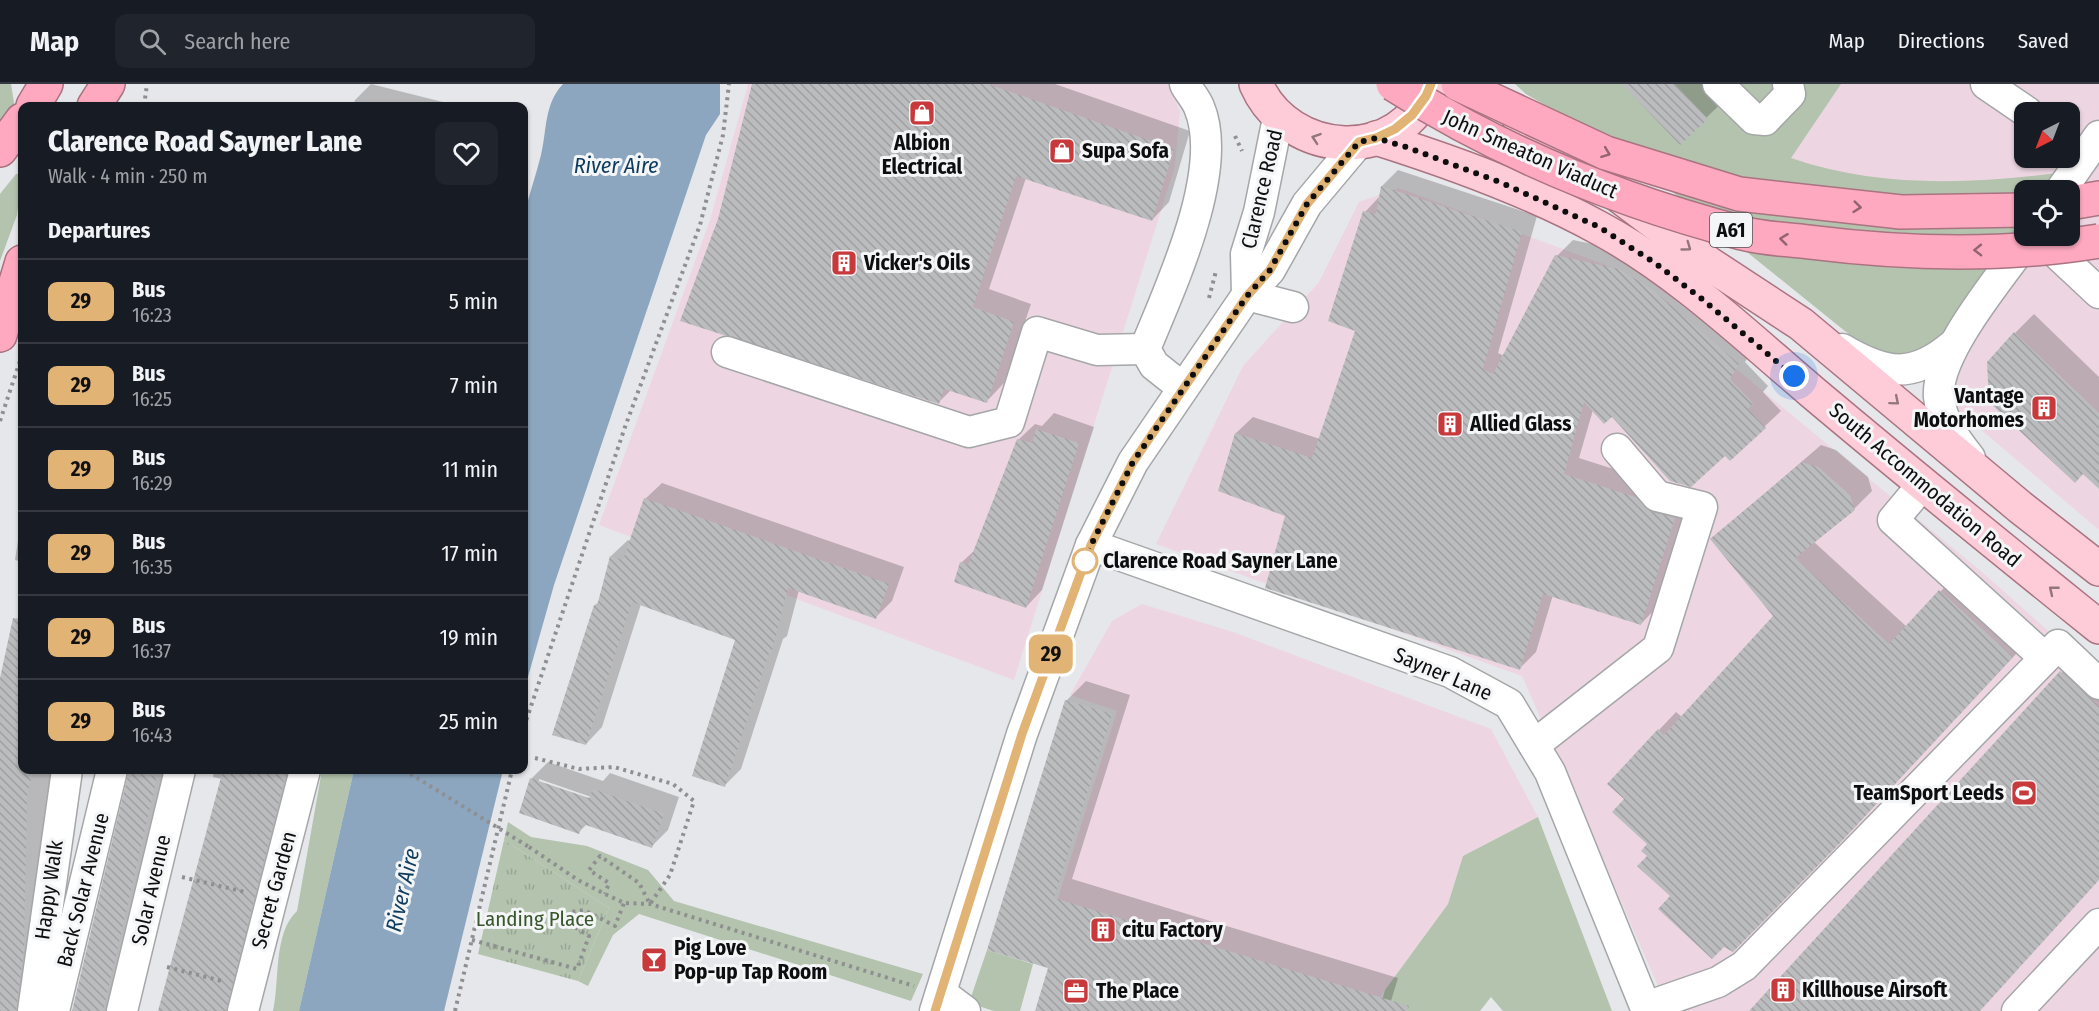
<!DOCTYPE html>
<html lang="en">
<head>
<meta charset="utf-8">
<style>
	:root { --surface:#171b24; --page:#20242c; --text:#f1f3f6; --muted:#9ea1a6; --line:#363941 }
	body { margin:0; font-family:"Fira Sans Condensed",sans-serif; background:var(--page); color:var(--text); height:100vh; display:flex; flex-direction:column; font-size:22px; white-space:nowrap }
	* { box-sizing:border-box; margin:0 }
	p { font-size:20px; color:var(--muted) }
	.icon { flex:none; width:33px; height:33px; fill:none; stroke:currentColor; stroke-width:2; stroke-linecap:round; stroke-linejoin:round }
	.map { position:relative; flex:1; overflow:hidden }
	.panel { position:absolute; left:18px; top:18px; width:510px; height:672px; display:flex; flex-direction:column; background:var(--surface); border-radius:12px; box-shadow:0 2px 4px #0004 }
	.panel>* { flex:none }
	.badge { padding:0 12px; border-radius:9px; font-size:21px; line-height:39px }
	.needle { width:39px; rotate:222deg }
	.fabs { position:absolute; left:2014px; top:18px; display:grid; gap:12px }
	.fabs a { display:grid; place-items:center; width:66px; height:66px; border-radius:12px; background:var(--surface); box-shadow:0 2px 4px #0004; font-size:30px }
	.you { position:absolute; width:30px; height:30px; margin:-15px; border:4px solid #fff; border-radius:50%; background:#1a73e8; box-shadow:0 0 0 9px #1a73e833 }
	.map>.badge { position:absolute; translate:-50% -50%; box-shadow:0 0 0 3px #fff }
	h2 { padding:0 30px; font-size:22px; line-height:54px }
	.round { display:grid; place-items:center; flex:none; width:63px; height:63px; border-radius:12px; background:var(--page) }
	.headline { display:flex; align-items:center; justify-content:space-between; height:102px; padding:0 30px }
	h1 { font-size:28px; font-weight:800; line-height:45px }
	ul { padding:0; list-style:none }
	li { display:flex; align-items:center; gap:18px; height:84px; padding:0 30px; border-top:2px solid var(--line) }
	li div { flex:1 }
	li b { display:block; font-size:22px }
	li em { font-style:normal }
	li .badge { min-width:66px; font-weight:700; text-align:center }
	header { display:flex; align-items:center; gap:36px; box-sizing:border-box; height:84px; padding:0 30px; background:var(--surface); border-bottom:2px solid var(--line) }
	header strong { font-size:28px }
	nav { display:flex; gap:33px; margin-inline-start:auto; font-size:21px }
	.search { width:420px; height:54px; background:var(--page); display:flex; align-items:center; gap:15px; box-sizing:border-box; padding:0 21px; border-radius:12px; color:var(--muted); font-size:22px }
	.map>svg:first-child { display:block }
	.industrial { fill:#edd6e2; fill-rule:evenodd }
	.green { fill:#b3c3ad }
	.park { fill:url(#park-tufts) }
	.water { fill:#8ba6be }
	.shadow { fill:#0003; fill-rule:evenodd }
	.building { fill:url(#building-back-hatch) }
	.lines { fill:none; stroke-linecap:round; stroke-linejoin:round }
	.minor-casing { stroke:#a5a6a8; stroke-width:33 }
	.major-casing { stroke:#aa7381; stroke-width:36 }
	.highway-casing { stroke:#aa7381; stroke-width:36 }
	.path { stroke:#8f8f91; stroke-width:4; stroke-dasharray:3 4.5; stroke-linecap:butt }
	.minor { stroke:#fff; stroke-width:30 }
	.major { stroke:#fecbd9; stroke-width:33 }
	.highway { stroke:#fea9bf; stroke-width:33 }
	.highway-bridge-casing { stroke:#aa7381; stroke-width:36; stroke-linecap:butt }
	.path-bridge { stroke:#8f8f91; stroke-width:4; stroke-dasharray:3 4.5; stroke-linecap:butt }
	.highway-bridge { stroke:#fea9bf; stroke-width:33 }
	.oneway { stroke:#92767e }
	.oneway2 { stroke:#926370 }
	.line-casing { stroke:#fff; stroke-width:14 }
	.line { stroke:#e1b475; stroke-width:9 }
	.walk { stroke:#0e0e0f; stroke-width:6; stroke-dasharray:0 10.8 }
	.stop-dot { fill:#fff; stroke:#e1b475; stroke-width:3 }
	.labels { text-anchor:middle; stroke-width:6; stroke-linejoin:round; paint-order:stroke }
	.shield { fill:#f4f5f7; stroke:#535355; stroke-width:1.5 }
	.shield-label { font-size:20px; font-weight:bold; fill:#0e0e0f }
	.poi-label { font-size:21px; font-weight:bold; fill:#0e0e0f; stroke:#f4f5f7; text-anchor:start }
	.street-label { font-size:21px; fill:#0e0e0f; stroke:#f4f5f7 }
	.stop-label { font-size:21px; font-weight:bold; fill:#0e0e0f; stroke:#f4f5f7; text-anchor:start }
	.park-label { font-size:21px; fill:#38572c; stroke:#f4f5f7 }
	.water-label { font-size:22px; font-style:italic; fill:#0e3c5e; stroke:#f4f5f7 }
</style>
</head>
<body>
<header>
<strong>Map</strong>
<div class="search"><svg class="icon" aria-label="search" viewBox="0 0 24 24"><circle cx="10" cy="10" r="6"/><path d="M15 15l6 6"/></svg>Search here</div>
<nav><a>Map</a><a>Directions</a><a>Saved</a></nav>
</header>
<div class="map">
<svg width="2099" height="927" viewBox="0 0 2099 927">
	<defs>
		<pattern id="park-tufts" width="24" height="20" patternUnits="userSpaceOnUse" patternTransform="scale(1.5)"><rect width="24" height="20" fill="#b3c3ad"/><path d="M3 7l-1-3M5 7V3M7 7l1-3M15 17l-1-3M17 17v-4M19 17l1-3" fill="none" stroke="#99a694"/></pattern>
		<pattern id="building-back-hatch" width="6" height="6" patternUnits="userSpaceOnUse" patternTransform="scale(1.5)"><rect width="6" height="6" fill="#bbbcbe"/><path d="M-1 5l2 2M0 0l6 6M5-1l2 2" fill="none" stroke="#a0a0a2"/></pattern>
	</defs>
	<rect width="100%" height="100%" fill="#e6e7ea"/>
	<g class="industrial">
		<polygon points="748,0 1168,0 1180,27 1175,82 1014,596 599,441 710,136"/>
		<path d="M1525 0H2099V446L1859 242ZM2025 28H2070V74H2025ZM2025 106H2070V152H2025Z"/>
		<polygon points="1399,104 1614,184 1982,488 2099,592 2099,927 1669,927 1522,592 1156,460 1243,282 1319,198 1359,118"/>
		<polygon points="1142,520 1233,548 1491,645 1538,733 1463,772 1448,820 1380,913 1376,927 1038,877 1117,627 1070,611 1112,537"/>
	</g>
	<g class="green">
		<polygon points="0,0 11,0 15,25 0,45"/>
		<path d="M1515 0H1841L1791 74C1877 104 1969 100 2058 89L2047 106H2025V141L1939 275 1882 277 1618 64 1526 10Z"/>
		<polygon points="16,90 22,90 17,131 0,177 0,110"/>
		<path d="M322 686H354L299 927H273C280 897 273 849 297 827Z"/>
		<polygon points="1538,733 1612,927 1503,927 1491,913 1480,927 1379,927 1385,906 1448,820 1463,772"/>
		<polygon points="508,738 531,753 587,762 648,786 674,817 923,890 911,917 639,830 613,851 588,902 578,897 609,824 504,756"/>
		<polygon points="987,866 1033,880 1020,927 994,927 969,919"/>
	</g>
	<polygon class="park" points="504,756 609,824 578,897 478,870"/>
	<g class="water">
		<path d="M563 0H720V30L706 51 554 501 524 607V131C529 111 536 91 541 71 547 46 544 20 563 0Z"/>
		<polygon points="354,686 503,686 444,927 299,927"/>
	</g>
	<g class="shadow">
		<polygon points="371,0 459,22 353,22 355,16"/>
		<polygon points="754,0 1055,0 1190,47 1169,118 1152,136 1026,94 989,205 1031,220 1004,299 987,317 951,306 939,318 719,135"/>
		<polygon points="1624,0 1731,0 1736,5 1680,59"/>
		<polygon points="1398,86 1537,132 1498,269 1504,272 1557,172 1573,156 1636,169 1754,263 1745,278 1768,302 1763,308 1781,327 1730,375 1725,370 1593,326 1579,374 1651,397 1690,418 1657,523 1641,540 1553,511 1536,568 1519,585 1287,431 1220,406 1236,349 1253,333 1320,355 1357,246 1365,128 1380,112 1382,102"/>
		<polygon points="2034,230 2099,293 2099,403 2015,249"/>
		<polygon points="1054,329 1094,343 1042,506 1026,523 961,479 976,465 1018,356 1035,340 1042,342"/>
		<polygon points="1821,361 1836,366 1868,393 1872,407 1854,425 1813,457 1907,543 1958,489 2030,555 1860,737 1672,812 1649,772 1649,760 1626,715 1659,646 1676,628 1682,633 1775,532 1712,455"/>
		<polygon points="662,399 904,483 892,517 876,533 799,506 787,552 783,555 741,685 725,701 737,555 641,520 602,643 586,660 554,650 595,521 600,517 611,472 628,456 631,457 645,415"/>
		<polygon points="22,431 22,478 15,476"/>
		<polygon points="22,532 22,686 55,686 46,927 0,927 0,601 13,541"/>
		<polygon points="2082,567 2099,582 2099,795 1979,927 1751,927"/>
		<polygon points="1086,597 1130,611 1072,795 1398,894 1388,927 1036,927 1050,883 989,865 1067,616"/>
		<path d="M548 678 603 697 610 689 679 713 668 746 652 762 587 740 579 748 520 728 532 694ZM539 695 597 715 596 718 539 698Z"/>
		<polygon points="130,686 175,686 119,927 73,927"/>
		<polygon points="214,686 300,686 250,927 160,927 222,695 213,693"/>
	</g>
	<g class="building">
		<polygon points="752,0 988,0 1174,65 1152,137 1016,92 973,223 1014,238 987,319 944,305 939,320 680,237 718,135"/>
		<polygon points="1622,0 1675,0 1708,35 1680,61"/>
		<polygon points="1381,102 1522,148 1483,285 1493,290 1555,171 1619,185 1653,206 1739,280 1730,295 1753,319 1748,325 1766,344 1730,377 1725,372 1691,403 1670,397 1612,333 1604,340 1584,318 1564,390 1635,413 1652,428 1675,434 1641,541 1543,510 1520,586 1265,504 1285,432 1218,407 1235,349 1312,374 1355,247 1328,237 1363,127 1376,130"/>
		<polygon points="2014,248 2099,329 2099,405 2083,390 2075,399 1989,318 1987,278"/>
		<polygon points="1036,345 1079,359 1026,524 954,498 960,478 968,481 1017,355 1032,359"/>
		<polygon points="1802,378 1818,383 1850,411 1855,426 1795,474 1889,560 1939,506 2013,573 1843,756 1733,868 1724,863 1712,875 1658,825 1670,812 1637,782 1647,772 1641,767 1647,760 1612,728 1624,715 1607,700 1658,645 1664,651 1773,532 1710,455"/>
		<polygon points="644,414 889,500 876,535 788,504 771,570 769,569 725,703 692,692 735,556 632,518 586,661 552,651 594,521 597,522 610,472 623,476"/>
		<polygon points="13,534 22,535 22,686 33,686 27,712 24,865 16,927 0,927 0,594"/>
		<polygon points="2060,587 2099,622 2099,796 1980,927 1749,927"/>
		<polygon points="1065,616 1112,630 1054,814 1409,922 1408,927 1035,927 1048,884 987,866"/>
		<polygon points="129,686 157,693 117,867 103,927 72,927"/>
		<polygon points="223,686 287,686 226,927 158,927"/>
		<polygon points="530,694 589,714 593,705 664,730 652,764 583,740 579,750 519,729"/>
	</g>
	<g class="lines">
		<defs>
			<g id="minor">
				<polyline points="1718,0 1754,35 1765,36 1790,10 1788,0"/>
				<polyline points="1986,0 2027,28"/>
				<polyline points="2061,106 2099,52"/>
				<polyline points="2038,152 2099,209"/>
				<polyline points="1247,211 1246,170 1259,128 1278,34"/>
				<polyline points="1247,211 1293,223"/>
				<path d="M1842 265C1886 291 1913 295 1953 261"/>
				<polyline points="727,268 969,348 1009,338 1037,248 1097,266 1145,265"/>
				<path d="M1183 304 1154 281 1145 265C1169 206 1226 86 1199 23 1196 15 1189 8 1185 0"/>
				<path d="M1970 374C1956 356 1941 337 1939 313 1935 269 2004 189 2030 152"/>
				<polyline points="1923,400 1893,436 2045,574"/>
				<polyline points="1091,461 1450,588 1509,620 1550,688 1647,927"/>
				<polyline points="1534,661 1658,564 1702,423 1657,412 1617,365"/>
				<polyline points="941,909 965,927"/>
				<polyline points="1646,923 1718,898 1744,882 2058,561 2099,600"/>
				<polyline points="33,927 67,686"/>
				<polyline points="54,927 112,686"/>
				<polyline points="122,927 180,686"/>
				<polyline points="243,927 305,686"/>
				<polyline points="935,927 1022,650 1091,461 1133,378 1247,211 1270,186 1307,120 1359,58"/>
				<polyline points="2017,927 2099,840"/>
			</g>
			<g id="major">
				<path d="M1256 0C1289 75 1402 82 1431 0"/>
				<polyline points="1520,37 1708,179 1801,240 2020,423 2099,485"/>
				<path d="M1376 54C1452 78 1530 106 1599 144 1677 186 1744 250 1811 307 1906 387 2002 465 2099 543"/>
			</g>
			<g id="highway">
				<polyline points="33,22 46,0"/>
				<polyline points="94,22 108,0"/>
				<polyline points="0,66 22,36"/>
				<polyline points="2070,119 2099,114"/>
				<polyline points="0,251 22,178"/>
			</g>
		</defs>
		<use href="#minor" class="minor-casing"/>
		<use href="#major" class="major-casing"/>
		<use href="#highway" class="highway-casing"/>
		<g class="path">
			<polyline points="144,22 147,0"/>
			<polyline points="1235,52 1242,67"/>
			<polyline points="1209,214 1216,187"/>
			<polyline points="0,337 21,274"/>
			<polyline points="524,643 625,343 700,141 723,51 729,0"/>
			<polyline points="535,674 579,685 614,683 673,700 694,717 670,791 650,820 639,799 600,772 589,786 609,799 605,810"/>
			<polyline points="529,763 578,796 605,810 624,819 650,820 914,902"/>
			<polyline points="182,793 245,808"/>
			<polyline points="472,856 577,885 589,852 570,840 571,828 584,826 615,842 624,819"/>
			<polyline points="167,883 222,897"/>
			<polyline points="455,927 512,686"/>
		</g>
		<use href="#minor" class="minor"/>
		<use href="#major" class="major"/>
		<use href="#highway" class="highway"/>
		<defs>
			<g id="highway-bridge">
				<path d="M1393 0C1500 68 1619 117 1742 149 1763 155 1787 155 1809 158 1905 170 2004 173 2099 157"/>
				<polyline points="1458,0 1606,69 1739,110 1901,128 2025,126"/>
			</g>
		</defs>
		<use href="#highway-bridge" class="highway-bridge-casing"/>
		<polyline class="path-bridge" points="404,686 529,763"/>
		<use href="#highway-bridge" class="highway-bridge"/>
	</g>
	<defs><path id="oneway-chevron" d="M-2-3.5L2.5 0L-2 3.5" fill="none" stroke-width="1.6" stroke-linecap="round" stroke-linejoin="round" transform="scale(1.5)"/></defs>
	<g class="oneway">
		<use href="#oneway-chevron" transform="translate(1316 54) rotate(-161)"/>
		<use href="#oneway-chevron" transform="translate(1687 163) rotate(36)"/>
		<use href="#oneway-chevron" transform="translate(1895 317) rotate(40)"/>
		<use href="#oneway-chevron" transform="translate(2053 506) rotate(-141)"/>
	</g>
	<g class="oneway2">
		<use href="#oneway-chevron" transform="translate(1606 69) rotate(21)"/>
		<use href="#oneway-chevron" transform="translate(1857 123) rotate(6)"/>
		<use href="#oneway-chevron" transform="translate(1784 155) rotate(-173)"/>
		<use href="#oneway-chevron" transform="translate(1978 166) rotate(179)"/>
	</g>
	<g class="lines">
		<defs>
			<polyline id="line" points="935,927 1022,650 1091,461 1133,378 1247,212 1270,186 1307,120 1359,58 1376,54 1395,45 1412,31 1426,12 1431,0"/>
		</defs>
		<use href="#line" class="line-casing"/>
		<use href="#line" class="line"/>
		<polyline class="walk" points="1085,477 1083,482 1091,461 1133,378 1247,212 1270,186 1307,120 1359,58 1376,54 1406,63 1502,99 1599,143 1655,179 1702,215 1794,292"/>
	</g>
	<defs>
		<symbol id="shop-square" viewBox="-11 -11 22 22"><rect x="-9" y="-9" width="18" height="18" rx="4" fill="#c8393b" stroke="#f4f5f7"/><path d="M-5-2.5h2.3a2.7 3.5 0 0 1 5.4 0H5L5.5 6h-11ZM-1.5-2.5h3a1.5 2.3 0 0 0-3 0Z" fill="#fff"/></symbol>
		<symbol id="building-square" viewBox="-11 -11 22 22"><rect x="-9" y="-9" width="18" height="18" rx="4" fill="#c8393b" stroke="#f4f5f7"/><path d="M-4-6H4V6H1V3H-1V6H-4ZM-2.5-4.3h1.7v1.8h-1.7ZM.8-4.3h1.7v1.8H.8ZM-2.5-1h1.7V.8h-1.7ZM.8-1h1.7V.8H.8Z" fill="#fff"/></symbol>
		<symbol id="stadium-square" viewBox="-11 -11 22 22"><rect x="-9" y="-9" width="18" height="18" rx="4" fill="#c8393b" stroke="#f4f5f7"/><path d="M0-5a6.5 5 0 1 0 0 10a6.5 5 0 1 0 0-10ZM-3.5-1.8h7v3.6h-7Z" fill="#fff"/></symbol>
		<symbol id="bar-square" viewBox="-11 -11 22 22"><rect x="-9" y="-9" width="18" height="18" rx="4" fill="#c8393b" stroke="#f4f5f7"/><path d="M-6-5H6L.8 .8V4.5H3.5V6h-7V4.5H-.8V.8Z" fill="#fff"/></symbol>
		<symbol id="office-square" viewBox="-11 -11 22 22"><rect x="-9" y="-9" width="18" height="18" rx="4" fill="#c8393b" stroke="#f4f5f7"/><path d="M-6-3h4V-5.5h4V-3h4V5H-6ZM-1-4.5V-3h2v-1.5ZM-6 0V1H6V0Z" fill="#fff"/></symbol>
	</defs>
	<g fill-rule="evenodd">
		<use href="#shop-square" x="907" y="14" width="30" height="30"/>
		<use href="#shop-square" x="1047" y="52" width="30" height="30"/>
		<use href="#building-square" x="829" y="164" width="30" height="30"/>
		<use href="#building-square" x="2029" y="309" width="30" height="30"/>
		<use href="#building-square" x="1435" y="325" width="30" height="30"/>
		<use href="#stadium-square" x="2009" y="694" width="30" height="30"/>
		<use href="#building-square" x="1088" y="831" width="30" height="30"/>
		<use href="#bar-square" x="639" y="861" width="30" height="30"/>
		<use href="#building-square" x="1768" y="891" width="30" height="30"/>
		<use href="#office-square" x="1061" y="892" width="30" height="30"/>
	</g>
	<circle class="stop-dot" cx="1085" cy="477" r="12"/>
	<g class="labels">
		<rect class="shield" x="1710" y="129" width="42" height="34" rx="4.5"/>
		<g class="shield-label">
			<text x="1731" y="153">A61</text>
		</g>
		<g class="poi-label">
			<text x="922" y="66" text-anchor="middle">Albion<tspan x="922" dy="24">Electrical</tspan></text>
			<text x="1082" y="74">Supa Sofa</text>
			<text x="864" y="186">Vicker's Oils</text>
			<text x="2024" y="319" text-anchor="end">Vantage<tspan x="2024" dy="24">Motorhomes</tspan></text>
			<text x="1470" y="347">Allied Glass</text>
			<text x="2004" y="716" text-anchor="end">TeamSport Leeds</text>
			<text x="1122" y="853">citu Factory</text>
			<text x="674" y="871">Pig Love<tspan x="674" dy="24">Pop-up Tap Room</tspan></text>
			<text x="1802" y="913">Killhouse Airsoft</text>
			<text x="1096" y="914">The Place</text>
		</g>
		<g class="street-label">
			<text transform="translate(1530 70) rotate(24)" y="7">John Smeaton Viaduct</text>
			<text transform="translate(1262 105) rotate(-77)" y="7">Clarence Road</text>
			<text transform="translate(1925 401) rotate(40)" y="7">South Accommodation Road</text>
			<text transform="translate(1443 590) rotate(23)" y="7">Sayner Lane</text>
			<text transform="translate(49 806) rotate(-82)" y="7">Happy Walk</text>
			<text transform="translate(83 806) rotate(-76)" y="7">Back Solar Avenue</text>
			<text transform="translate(151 806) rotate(-77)" y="7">Solar Avenue</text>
			<text transform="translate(274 806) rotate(-75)" y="7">Secret Garden</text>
		</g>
		<g class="stop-label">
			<text x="1103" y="484">Clarence Road Sayner Lane</text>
		</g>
		<g class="park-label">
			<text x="535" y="842">Landing Place</text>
		</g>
		<g class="water-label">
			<text x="616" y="89">River Aire</text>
			<text transform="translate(402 806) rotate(-77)" y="8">River Aire</text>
		</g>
	</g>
</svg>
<div class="fabs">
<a><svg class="needle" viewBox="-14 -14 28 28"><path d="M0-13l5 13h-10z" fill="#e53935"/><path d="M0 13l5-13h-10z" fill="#9ea1a6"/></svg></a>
<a><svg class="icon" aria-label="locate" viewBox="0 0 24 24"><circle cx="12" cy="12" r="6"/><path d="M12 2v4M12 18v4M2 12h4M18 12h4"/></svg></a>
</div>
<div class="you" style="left:1794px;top:292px"></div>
<b class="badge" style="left:1051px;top:570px;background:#e1b475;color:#111">29</b>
<section class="panel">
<div class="headline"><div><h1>Clarence Road Sayner Lane</h1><p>Walk · 4 min · 250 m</p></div><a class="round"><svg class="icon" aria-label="heart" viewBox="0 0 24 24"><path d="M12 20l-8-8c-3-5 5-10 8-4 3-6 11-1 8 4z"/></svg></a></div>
<h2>Departures</h2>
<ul>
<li><span class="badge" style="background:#e1b475;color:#111">29</span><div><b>Bus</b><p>16:23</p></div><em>5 min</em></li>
<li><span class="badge" style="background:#e1b475;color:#111">29</span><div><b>Bus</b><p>16:25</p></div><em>7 min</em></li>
<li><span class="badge" style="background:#e1b475;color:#111">29</span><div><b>Bus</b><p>16:29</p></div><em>11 min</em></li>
<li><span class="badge" style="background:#e1b475;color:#111">29</span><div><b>Bus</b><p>16:35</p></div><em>17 min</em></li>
<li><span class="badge" style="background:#e1b475;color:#111">29</span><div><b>Bus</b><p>16:37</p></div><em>19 min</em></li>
<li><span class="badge" style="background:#e1b475;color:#111">29</span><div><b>Bus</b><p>16:43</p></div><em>25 min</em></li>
</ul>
</section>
</div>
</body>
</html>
